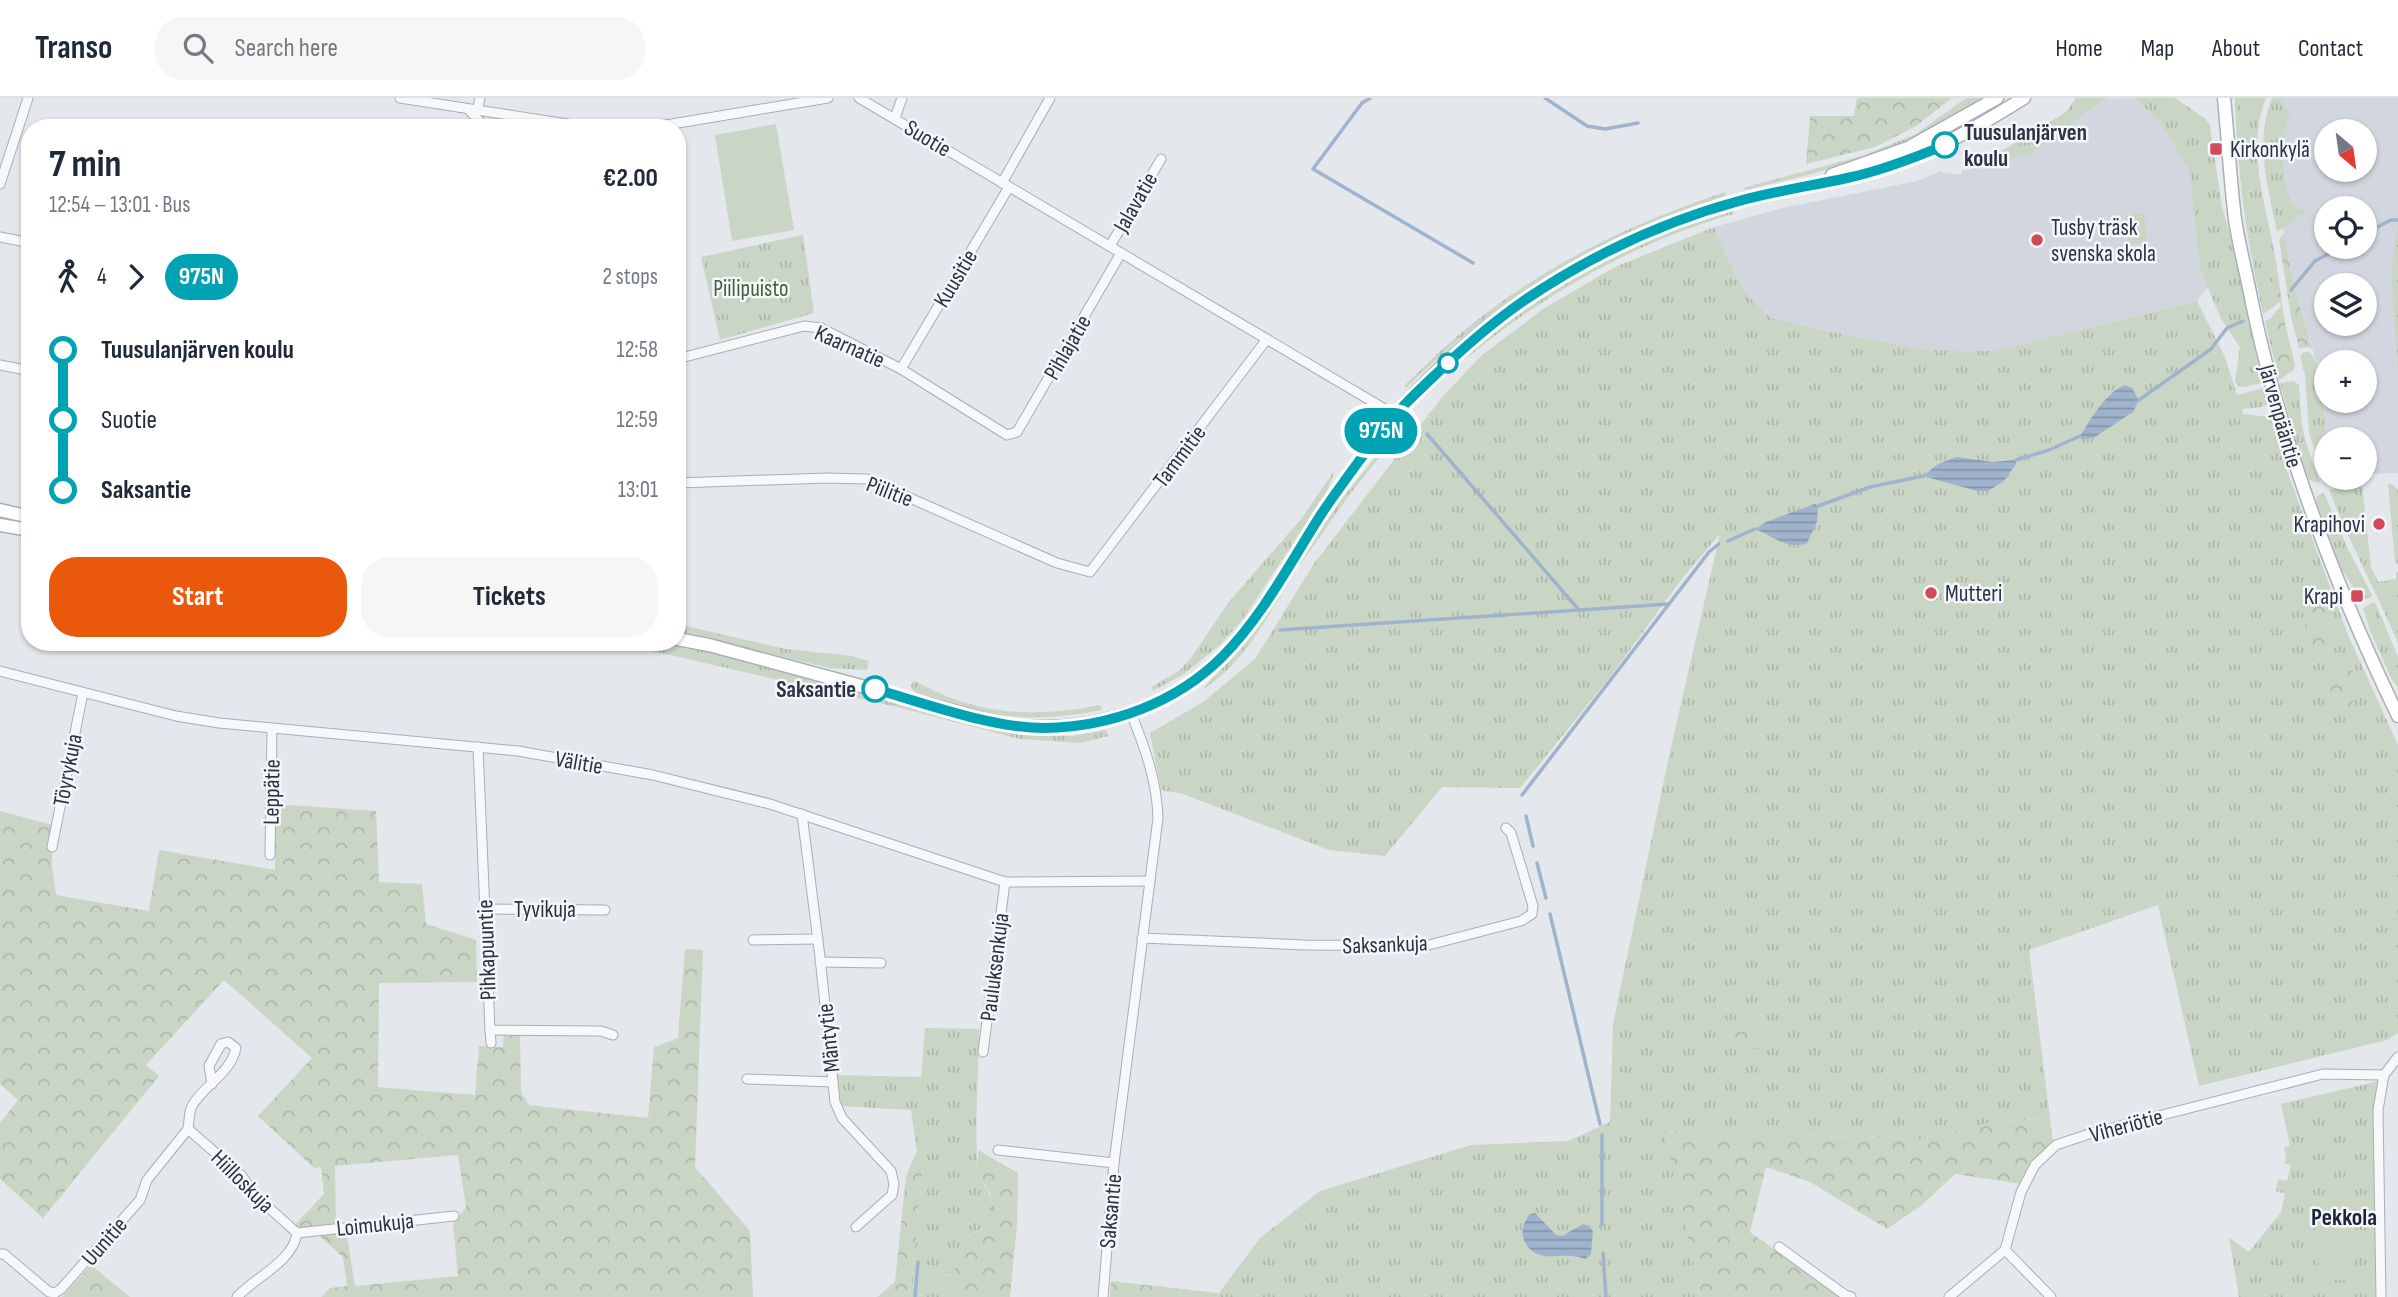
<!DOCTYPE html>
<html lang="en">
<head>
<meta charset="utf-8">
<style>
	:root { --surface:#fff; --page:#f6f6f7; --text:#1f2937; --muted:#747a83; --line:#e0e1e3; --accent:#ea580c }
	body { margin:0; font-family:"Sofia Sans Condensed",sans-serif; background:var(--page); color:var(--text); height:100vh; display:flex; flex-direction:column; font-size:26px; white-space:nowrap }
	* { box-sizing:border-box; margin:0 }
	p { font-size:23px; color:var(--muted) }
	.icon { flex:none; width:38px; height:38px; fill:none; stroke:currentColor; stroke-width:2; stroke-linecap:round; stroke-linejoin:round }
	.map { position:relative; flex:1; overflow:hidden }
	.sheet { position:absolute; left:21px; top:21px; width:665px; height:532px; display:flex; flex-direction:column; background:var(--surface); border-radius:28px; box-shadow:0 2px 5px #0004 }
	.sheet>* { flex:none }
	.badge { padding:0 14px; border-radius:23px; font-size:24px; line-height:46px }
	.needle { width:46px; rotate:151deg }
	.fabs { position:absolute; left:2314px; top:21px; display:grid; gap:14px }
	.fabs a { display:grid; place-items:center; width:63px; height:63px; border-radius:50%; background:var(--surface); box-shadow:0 2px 5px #0004; font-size:35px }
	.map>.badge { position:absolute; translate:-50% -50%; box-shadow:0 0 0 4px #fff }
	.legs { display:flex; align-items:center; gap:10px; height:77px; padding:0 28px; font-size:23px }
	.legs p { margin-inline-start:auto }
	.summary { display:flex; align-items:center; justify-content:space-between; height:119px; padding:0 28px }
	h1 { font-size:38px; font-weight:700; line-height:52px }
	.button { display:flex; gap:14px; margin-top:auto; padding:14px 28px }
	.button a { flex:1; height:80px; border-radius:28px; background:var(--accent); color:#fff; font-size:28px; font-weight:700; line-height:80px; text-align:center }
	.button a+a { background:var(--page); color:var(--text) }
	ul { padding:0 28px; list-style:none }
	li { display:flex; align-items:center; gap:24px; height:70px; font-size:26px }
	li i { display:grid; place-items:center; width:10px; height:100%; margin:0 9px; background:currentColor }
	li i::after { content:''; width:18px; height:18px; margin:-9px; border:5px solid; border-radius:50%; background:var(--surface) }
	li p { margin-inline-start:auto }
	li:first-child i { background:linear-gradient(#0000 50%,currentColor 0) }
	li:last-child i { background:linear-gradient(currentColor 50%,#0000 0) }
	header { display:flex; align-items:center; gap:42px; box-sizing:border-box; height:98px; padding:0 35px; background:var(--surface); border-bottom:2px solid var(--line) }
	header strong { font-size:33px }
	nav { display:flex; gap:38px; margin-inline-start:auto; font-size:24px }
	.search { width:490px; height:63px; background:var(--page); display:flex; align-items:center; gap:18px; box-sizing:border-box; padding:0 24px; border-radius:28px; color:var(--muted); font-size:26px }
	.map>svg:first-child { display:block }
	.built { fill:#d2d6de; fill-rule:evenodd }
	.grass { fill:url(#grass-tufts) }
	.forest { fill:url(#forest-crowns) }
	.pitch { fill:#c9d6c5 }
	.water { fill:url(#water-rules) }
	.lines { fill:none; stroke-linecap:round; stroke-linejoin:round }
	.stream { stroke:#9fb4cc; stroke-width:3.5 }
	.street-casing { stroke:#a9aeb7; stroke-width:11 }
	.secondary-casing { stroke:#a9aeb7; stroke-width:15 }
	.street { stroke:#f7f8fa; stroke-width:9 }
	.secondary { stroke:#fff; stroke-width:12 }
	.line-1-casing { stroke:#fff; stroke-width:16 }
	.line-1 { stroke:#00a3b4; stroke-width:10 }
	.stop-1-dot { fill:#fff; stroke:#00a3b4; stroke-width:3.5 }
	.poi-dot { fill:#d1495b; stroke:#f4f6f9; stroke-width:2.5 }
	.labels { text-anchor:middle; stroke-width:5; stroke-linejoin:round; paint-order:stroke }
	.stop-label { font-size:23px; font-weight:bold; fill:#2b3445; stroke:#f4f6f9; text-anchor:start }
	.street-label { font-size:23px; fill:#2b3445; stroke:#f4f6f9 }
	.poi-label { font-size:23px; fill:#2b3445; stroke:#f4f6f9; text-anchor:start }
	.park-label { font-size:23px; fill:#3f6138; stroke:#f4f6f9 }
	.neighbourhood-label { font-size:24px; font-weight:bold; fill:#1d2536; stroke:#f4f6f9 }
</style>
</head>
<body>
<header>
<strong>Transo</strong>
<div class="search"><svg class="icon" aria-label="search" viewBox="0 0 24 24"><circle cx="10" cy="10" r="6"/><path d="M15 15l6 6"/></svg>Search here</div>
<nav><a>Home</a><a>Map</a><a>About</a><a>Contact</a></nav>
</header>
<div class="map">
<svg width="2398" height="1199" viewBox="0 0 2398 1199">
	<defs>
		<pattern id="grass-tufts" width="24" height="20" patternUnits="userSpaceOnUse" patternTransform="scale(1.75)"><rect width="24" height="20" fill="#c9d6c5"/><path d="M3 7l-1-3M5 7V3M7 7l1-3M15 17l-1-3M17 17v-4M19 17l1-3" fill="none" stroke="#adb8ab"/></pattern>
		<pattern id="forest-crowns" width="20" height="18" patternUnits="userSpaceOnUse" patternTransform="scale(1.75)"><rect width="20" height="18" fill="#c9d6c5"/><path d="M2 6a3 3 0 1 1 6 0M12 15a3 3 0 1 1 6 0" fill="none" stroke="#adb8ab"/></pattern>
		<pattern id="water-rules" width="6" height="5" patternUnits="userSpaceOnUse" patternTransform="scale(1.75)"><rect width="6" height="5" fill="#9fb4cc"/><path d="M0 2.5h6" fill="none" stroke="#8293a7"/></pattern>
	</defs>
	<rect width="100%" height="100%" fill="#e4e7ec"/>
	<g class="built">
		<polygon points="2135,0 2159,23 2189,72 2200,171 2209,188 2197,203 1994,253 1927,252 1825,233 1771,220 1752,202 1743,190 1731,169 1714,129 1783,110 1917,83 1941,73 1945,75 1961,77 1962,73 2029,57 2105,1"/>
		<path d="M2275 0H2398V119L2391 175 2398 286V375L2364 376V341H2326V356L2325 354 2321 282 2290 171 2268 45ZM2326 33H2364V72H2326ZM2326 110H2364V149H2326ZM2326 187H2364V226H2326ZM2326 264H2364V303H2326Z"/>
	</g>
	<g class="grass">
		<path d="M1966 0H1986C1963 13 1940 29 1916 40 1862 65 1804 78 1746 92L1743 90 1862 58 1916 36Z"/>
		<polygon points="2076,0 2109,0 2105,1 2029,57 1971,71 2066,14"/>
		<polygon points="2135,0 2175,0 2206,21 2210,29 2222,109 2232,143 2262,285 2244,289 2238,288 2235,284 2240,249 2221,221 2200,171 2189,72 2159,23"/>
		<path d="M2235 0H2266C2244 54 2269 115 2277 170L2269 180 2272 210 2263 216C2247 145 2237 73 2235 0Z"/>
		<path d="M2272 0H2283L2280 6 2291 14C2281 29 2281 75 2287 93 2290 100 2295 107 2298 113L2304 110 2305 115 2277 134C2268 89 2254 43 2272 0Z"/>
		<path d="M1725 94 1726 96 1723 99C1594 142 1504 195 1406 290L1404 288C1426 267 1447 245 1471 227 1548 165 1632 125 1725 94Z"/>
		<path d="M1735 112 1733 116C1633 145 1544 196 1463 263 1520 197 1651 133 1735 112Z"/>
		<polygon points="2398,119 2398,286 2391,175"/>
		<polygon points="1714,129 1731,169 1743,190 1752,202 1771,220 1825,233 1927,252 1994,253 2197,203 2225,259 2237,297 2263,290 2268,306 2261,309 2242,311 2243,316 2270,319 2273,327 2287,373 2348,537 2398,647 2398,935 2387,942 2199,988 2158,807 2029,852 2050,1021 1997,1023 1921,1041 1665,1033 1701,1199 1216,1199 1260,1140 1320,1093 1471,1047 1568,1043 1610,1024 1613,926 1669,658 1720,436 1684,478 1607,583 1520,690 1442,689 1385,758 1329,752 1183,696 1161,692 1150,635 1203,604 1255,561 1313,467 1443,298 1481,258 1543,211 1615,169"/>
		<polygon points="803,137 814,215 720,242 701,159"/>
		<path d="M2304 254H2309C2327 268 2326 355 2326 380H2333L2330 384 2326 383 2323 377 2309 335 2305 277 2300 258Z"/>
		<polygon points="2293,283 2299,287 2302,327 2306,345 2320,384 2318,385 2309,382 2299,356 2280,285"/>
		<polygon points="1388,344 1390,346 1350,396 1300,467 1298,465 1343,399"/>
		<polygon points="1335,372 1327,394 1243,521 1220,547 1184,576 1153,593 1151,589 1179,573 1191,560 1228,505 1301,421"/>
		<path d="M2362 386 2371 469 2378 484 2396 481V474H2398V545C2376 494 2350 445 2329 392Z"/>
		<polygon points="2388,386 2393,387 2398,392 2398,466 2395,465"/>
		<polygon points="2324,395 2347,449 2372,497 2370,500 2360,503 2357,495 2340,469 2316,403 2317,398"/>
		<path d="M1293 471 1296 473C1270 513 1245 566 1203 591L1255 531Z"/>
		<polygon points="2373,504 2376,506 2398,559 2398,589 2392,582 2371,535 2363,510"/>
		<polygon points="677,526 786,551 851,558 869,563 867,572 829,570 677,533"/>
		<polygon points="613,544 662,544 726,558 973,627 1020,637 1072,638 1106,632 1109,638 1079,645 1020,641 901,610"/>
		<path d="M914 583C927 589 940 596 954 601 999 618 1053 617 1100 607L1102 612C1066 619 1028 622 992 616 967 611 942 602 917 595L912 591 911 587Z"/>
		<path d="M925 930 979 931C979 975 974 1029 978 1072 980 1087 995 1096 992 1112L982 1120 983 1130 969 1138 952 1176 946 1178 942 1199H910L924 1059 917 1053 911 1012 841 1008 837 977 921 979Z"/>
		<polygon points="2379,983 2374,1012 2376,1199 2239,1199 2229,1139 2249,1154 2281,1114 2285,1096 2276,1093 2278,1081 2287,1083 2291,1067 2284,1066 2286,1060 2284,1049 2290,1048 2281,1006"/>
	</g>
	<g class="forest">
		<polygon points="1857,0 1952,0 1916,28 1875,49 1806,66 1810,18 1854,18"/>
		<polygon points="2284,136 2290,171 2312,251 2308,249 2299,250 2291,219 2279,141"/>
		<polygon points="2277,170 2285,226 2295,266 2294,272 2279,282 2265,223 2271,220 2281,208 2280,204 2272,210 2269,180"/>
		<polygon points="2322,500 2330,538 2321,560 2309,561 2303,504"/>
		<polygon points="2332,564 2351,572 2365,592 2348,609 2319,591"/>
		<polygon points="275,706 376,713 379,784 422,786 426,826 476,842 477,884 379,885 378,989 475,997 479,948 503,949 504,936 520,937 521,994 529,1007 648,1020 654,949 678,940 685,851 703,852 695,1069 750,1133 753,1199 321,1199 330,1190 347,1188 343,1159 316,1135 346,1132 355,1188 458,1178 453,1126 466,1109 458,1057 335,1068 336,1126 298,1132 294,1128 324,1096 321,1069 314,1070 258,1018 312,960 224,882 146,967 159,978 43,1120 0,1081 0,1025 18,1002 0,986 0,713 52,727 52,768 56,797 149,813 159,752 275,772"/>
		<path d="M1745 921 1754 924 1765 940 1763 949C1749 955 1731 947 1721 935L1729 929 1738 933Z"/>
		<polygon points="2050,1021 2053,1046 2022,1086 1955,1076 1922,1107 1887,1131 1810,1084 1766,1069 1750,1134 1840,1199 1701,1199 1664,1033 1921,1041 1997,1023"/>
		<polygon points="978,1052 1018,1075 1017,1126 1010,1199 942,1199 946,1178 950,1178 952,1176 969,1138 983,1131 982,1120 992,1112 991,1097 978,1076"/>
		<polygon points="917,1053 924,1059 910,1199 877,1199 895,1184 906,1078"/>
		<polygon points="91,1167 130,1199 62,1199"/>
		<polygon points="1111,1183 1218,1195 1216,1199 1110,1199"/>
	</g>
	<g class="pitch">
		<polygon points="776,26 794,132 732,143 715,37"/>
		<polygon points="2144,115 2147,145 2128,147 2125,117"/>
		<polygon points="2342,1106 2348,1181 2320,1183 2314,1109"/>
	</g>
	<g class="water">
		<path d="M2125 287 2132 290 2139 302 2133 314 2095 339 2082 342 2080 338C2091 321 2106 294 2125 287Z"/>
		<polygon points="1957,359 1992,364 2016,362 2016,366 2004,383 1988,393 1977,393 1923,378 1938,366"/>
		<path d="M1815 406 1818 408 1817 424 1807 445C1786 453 1773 437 1755 431L1766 424Z"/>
		<path d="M1535 1115 1556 1137 1562 1138 1583 1126 1590 1128 1593 1134 1591 1156 1585 1161C1564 1151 1537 1170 1524 1142 1520 1132 1524 1124 1530 1116Z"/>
	</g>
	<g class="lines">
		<g class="stream">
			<polyline points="1370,0 1362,5 1313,71 1473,165"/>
			<polyline points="1545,0 1587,28 1605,31 1638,25"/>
			<polyline points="2364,136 2391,122 2398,122"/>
			<polyline points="2291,192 2315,163 2341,149"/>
			<polyline points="2139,302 2211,251 2227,230 2243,223"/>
			<polyline points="1427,336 1579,512"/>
			<polyline points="2016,362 2049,352 2080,338"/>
			<polyline points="1818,408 1870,389 1923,378"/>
			<polyline points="1728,443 1755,431"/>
			<polyline points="1280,532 1669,506"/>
			<polyline points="1522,697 1709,454 1719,446"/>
			<polyline points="1526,718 1533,748"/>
			<polyline points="1537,765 1546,800"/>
			<polyline points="1550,816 1600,1026"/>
			<polyline points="1602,1037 1602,1127"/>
			<polyline points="1603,1155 1606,1199"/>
			<polyline points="915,1199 918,1164"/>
		</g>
		<defs>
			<g id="street">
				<polyline points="400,0 593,30"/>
				<polyline points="859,0 1395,317"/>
				<polyline points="469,12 486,30"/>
				<polyline points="477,13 480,0"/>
				<polyline points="895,20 902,0"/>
				<polyline points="648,30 828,0"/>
				<polyline points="1002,85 1050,0"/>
				<polyline points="0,86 28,0"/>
				<polyline points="0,139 30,145"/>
				<polyline points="1110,148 1161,61"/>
				<polyline points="677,261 804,228 821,230 901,271 1007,337 1017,334 1024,322 1121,155"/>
				<polyline points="0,267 30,273"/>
				<polyline points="901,271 1009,89"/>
				<polyline points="677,385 827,380 867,381 1057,465 1090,474 1267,241"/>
				<polyline points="0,573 176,618 219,625 518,653 653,677 770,706 1005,784 1150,783"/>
				<polyline points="478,649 490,932 601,933 613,937"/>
				<polyline points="802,716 820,859 835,1004 842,1020 891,1073 894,1086 892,1097 856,1129"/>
				<polyline points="52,749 83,595"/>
				<polyline points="270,757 272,631"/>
				<polyline points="485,811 605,812"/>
				<polyline points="1142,840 1304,847 1425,848 1521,823 1532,816 1533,808 1511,735 1506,730"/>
				<polyline points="753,842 818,841"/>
				<polyline points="820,864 881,865"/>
				<polyline points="490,932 491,945"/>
				<polyline points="983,954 1005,784"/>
				<polyline points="747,981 833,984"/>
				<path d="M188 1031C189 1024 189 1014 192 1008 204 987 231 975 236 950L228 944 221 946 209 968 212 986"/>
				<polyline points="188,1031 242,1078 255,1097 297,1135"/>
				<polyline points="998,1052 1114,1065"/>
				<polyline points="297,1135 454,1118"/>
				<polyline points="1779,1149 1845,1197 1851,1199"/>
				<polyline points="2005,1152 2051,1199"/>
				<polyline points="0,1156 4,1156 49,1194 55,1195 61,1191 140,1102 147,1082 188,1031"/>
				<path d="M237 1199C255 1179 293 1164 297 1135"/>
				<path d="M1103 1199 1114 1065 1158 720C1157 683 1145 650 1131 615"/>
				<polyline points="1949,1199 2005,1152 2021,1094 2035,1067 2056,1047 2092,1035 2323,976 2384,977"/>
				<polyline points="2381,1199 2378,1012 2384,977 2398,959"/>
			</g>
			<g id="secondary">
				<path d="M2224 0C2228 40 2230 81 2235 121 2239 149 2247 177 2252 205 2282 349 2334 485 2398 618"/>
				<polyline points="1832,77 1908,50 1997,0"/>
				<polyline points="0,412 30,419"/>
				<polyline points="0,427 30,432"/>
				<path d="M677 541 709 547 998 625C1089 640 1183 611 1241 537 1273 498 1297 452 1325 411 1347 380 1368 348 1393 319 1417 291 1446 264 1474 240 1549 176 1642 132 1736 104 1772 93 1810 88 1847 80 1913 66 1968 35 2024 0"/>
			</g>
		</defs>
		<use href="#street" class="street-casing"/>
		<use href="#secondary" class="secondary-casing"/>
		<use href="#street" class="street"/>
		<use href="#secondary" class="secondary"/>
	</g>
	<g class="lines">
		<defs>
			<path id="line-1" d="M875 591C927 606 992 630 1045 630 1110 629 1176 605 1222 559 1263 518 1291 463 1322 415 1340 388 1360 362 1379 336 1395 315 1414 297 1433 279 1461 252 1489 227 1522 204 1588 159 1662 124 1739 103 1775 93 1811 88 1847 80 1881 73 1914 60 1945 47"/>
		</defs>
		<use href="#line-1" class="line-1-casing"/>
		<use href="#line-1" class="line-1"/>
	</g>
	<g class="stop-1-dot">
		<circle cx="1945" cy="47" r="12"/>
		<circle cx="1448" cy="265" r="9"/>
		<circle cx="875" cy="591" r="12"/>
	</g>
	<g class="poi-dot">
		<rect x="2209" y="44" width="14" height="14" rx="3.5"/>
		<circle cx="2037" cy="142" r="7"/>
		<circle cx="2379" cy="426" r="7"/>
		<circle cx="1931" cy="495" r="7"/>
		<rect x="2350" y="491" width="14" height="14" rx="3.5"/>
	</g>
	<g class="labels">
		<g class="stop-label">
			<text x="1964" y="42">Tuusulanjärven<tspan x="1964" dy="26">koulu</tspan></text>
			<text x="856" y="599" text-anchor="end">Saksantie</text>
		</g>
		<g class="street-label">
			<text transform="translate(928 40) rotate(31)" y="8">Suotie</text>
			<text transform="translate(1135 104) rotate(-60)" y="8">Jalavatie</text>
			<text transform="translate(955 180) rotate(-59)" y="8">Kuusitie</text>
			<text transform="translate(850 248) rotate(24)" y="8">Kaarnatie</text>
			<text transform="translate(1067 249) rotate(-60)" y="8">Pihlajatie</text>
			<text transform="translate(2281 318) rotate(74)" y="8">Järvenpääntie</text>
			<text transform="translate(1179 358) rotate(-53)" y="8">Tammitie</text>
			<text transform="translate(890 393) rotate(21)" y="8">Piilitie</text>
			<text transform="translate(579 664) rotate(10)" y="8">Välitie</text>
			<text transform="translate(67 672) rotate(-79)" y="8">Töyrykuja</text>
			<text transform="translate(271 694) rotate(-89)" y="8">Leppätie</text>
			<text x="545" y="819">Tyvikuja</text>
			<text transform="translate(1385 846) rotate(-2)" y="8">Saksankuja</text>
			<text transform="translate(486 852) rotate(-92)" y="8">Pihkapuuntie</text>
			<text transform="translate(994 869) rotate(-83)" y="8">Pauluksenkuja</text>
			<text transform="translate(828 940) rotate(-96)" y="8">Mäntytie</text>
			<text transform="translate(2126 1027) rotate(-15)" y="8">Viheriötie</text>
			<text transform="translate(243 1083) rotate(45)" y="8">Hiilloskuja</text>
			<text transform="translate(1110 1113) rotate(-85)" y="8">Saksantie</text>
			<text transform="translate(375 1126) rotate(-6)" y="8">Loimukuja</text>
			<text transform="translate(104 1143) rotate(-49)" y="8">Uunitie</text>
		</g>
		<g class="poi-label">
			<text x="2230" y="59">Kirkonkylä</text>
			<text x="2051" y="137">Tusby träsk<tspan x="2051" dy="26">svenska skola</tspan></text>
			<text x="2365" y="434" text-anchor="end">Krapihovi</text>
			<text x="1945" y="503">Mutteri</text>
			<text x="2343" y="506" text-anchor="end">Krapi</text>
		</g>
		<g class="park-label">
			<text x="751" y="198">Piilipuisto</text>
		</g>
		<g class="neighbourhood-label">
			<text x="2344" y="1127">Pekkola</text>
		</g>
	</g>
</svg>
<div class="fabs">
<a><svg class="needle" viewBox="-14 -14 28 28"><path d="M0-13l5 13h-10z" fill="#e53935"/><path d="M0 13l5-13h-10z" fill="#747a83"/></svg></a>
<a><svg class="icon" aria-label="locate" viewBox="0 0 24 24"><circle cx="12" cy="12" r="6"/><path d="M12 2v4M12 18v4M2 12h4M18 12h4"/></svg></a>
<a><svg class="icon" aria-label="layers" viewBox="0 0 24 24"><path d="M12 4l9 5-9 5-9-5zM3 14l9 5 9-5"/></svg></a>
<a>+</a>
<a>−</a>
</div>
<b class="badge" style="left:1381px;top:333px;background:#00a3b4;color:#fff">975N</b>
<section class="sheet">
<div class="summary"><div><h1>7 min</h1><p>12:54 – 13:01 · Bus</p></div><b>€2.00</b></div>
<div class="legs"><svg class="icon" aria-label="walk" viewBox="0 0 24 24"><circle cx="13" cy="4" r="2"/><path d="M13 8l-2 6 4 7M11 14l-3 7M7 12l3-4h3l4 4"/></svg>4<svg class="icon" aria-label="forward" viewBox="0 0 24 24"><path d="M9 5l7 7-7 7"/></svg><b class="badge" style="background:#00a3b4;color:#fff">975N</b><p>2 stops</p></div>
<ul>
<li><i style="color:#00a3b4"></i><b>Tuusulanjärven koulu</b><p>12:58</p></li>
<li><i style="color:#00a3b4"></i><span>Suotie</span><p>12:59</p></li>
<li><i style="color:#00a3b4"></i><b>Saksantie</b><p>13:01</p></li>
</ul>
<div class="button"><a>Start</a><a>Tickets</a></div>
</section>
</div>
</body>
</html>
